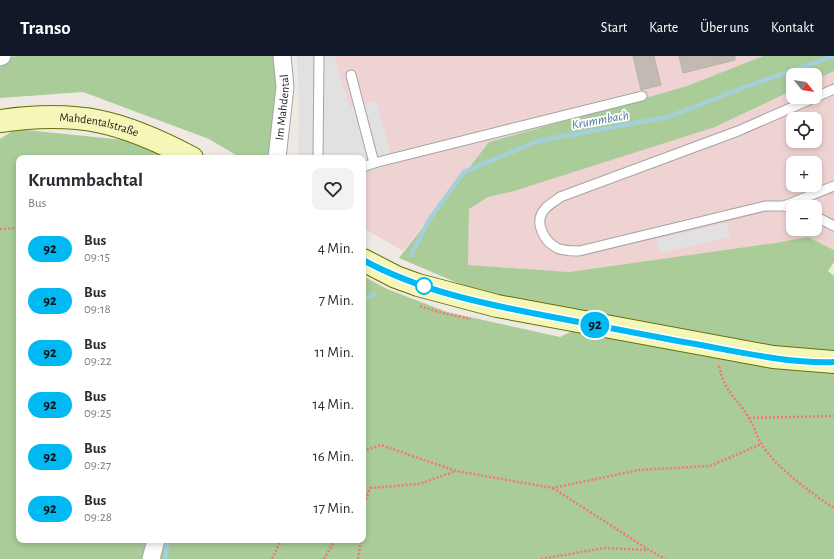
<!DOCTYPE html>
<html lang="de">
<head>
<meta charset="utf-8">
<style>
	:root { --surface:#fff; --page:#f2f2f3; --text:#2b2b33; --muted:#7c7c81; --accent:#111827 }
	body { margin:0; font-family:"Alegreya Sans",sans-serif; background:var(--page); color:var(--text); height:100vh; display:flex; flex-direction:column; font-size:15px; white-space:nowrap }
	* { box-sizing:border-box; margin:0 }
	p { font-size:13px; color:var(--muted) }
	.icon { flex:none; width:22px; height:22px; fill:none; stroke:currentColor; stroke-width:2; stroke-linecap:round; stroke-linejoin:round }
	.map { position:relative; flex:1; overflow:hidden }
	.side { position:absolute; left:16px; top:99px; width:350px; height:388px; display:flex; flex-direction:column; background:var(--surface); border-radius:8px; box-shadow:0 2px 6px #0003 }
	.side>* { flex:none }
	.badge { padding:0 8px; border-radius:13px; font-size:14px; line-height:26px }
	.needle { width:26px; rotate:120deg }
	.controls { position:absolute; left:786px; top:12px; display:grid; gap:8px }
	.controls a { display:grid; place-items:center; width:36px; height:36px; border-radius:8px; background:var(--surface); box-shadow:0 2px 6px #0003; font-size:20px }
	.map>.badge { position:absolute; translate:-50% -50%; box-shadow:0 0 0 2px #fff }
	.round { display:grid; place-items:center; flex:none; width:42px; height:42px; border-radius:8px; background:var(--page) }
	.overview { display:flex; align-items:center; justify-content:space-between; height:68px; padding:0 12px }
	h1 { font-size:19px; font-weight:700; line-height:30px }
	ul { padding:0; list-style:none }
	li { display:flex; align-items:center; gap:12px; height:52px; padding:0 12px }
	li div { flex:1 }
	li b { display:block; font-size:15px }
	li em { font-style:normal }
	li .badge { min-width:44px; font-weight:700; text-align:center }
	header { display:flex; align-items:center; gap:24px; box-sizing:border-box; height:56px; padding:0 20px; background:var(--accent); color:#fff }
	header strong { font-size:19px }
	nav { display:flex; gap:22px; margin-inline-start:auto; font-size:14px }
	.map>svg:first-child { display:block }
	.commercial { fill:#eed3d2; fill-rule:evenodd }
	.forest { fill:#a9cc99 }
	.parking { fill:#e1e1e1 }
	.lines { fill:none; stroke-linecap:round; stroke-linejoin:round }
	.stream { stroke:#a4d0da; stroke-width:4.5 }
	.building { fill:#c2b9b3; stroke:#bfb0a6 }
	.service-casing { stroke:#a4a4a4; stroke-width:11 }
	.minor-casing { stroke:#a4a4a4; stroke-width:19 }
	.secondary-casing { stroke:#676f08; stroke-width:24 }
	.path { stroke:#f5776d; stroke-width:2.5; stroke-dasharray:2 2; stroke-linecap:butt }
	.service { stroke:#fff; stroke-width:9 }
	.minor { stroke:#fff; stroke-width:17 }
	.secondary { stroke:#f5f7b8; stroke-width:22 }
	.line-casing { stroke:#fff; stroke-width:9 }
	.line { stroke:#00b9f2; stroke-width:6 }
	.stop-dot { fill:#fff; stroke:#00b9f2; stroke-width:2 }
	.labels { text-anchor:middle; stroke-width:3.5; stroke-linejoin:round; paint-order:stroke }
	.street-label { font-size:12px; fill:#1d1d1d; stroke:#fff }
	.water-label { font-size:13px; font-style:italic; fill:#4a78a1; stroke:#fff }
</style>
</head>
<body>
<header>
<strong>Transo</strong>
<nav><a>Start</a><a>Karte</a><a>Über uns</a><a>Kontakt</a></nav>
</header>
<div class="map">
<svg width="834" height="503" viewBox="0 0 834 503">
	<rect width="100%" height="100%" fill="#eeeae3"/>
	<g class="commercial">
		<polygon points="334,0 763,0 687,30 489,86 403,195 363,172 363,117 393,108 376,45 350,52"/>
		<path d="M834 15V194L808 181 776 187 569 216 468 209 469 153 504 127 793 29V41H815V21ZM793 63H815V85H793ZM793 107H815V129H793ZM793 151H815V173H793Z"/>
	</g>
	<g class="forest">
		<polygon points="17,0 273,0 279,34 269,102 241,102 209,83 83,36 0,42 0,2"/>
		<polygon points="763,0 834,0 834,15 815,24 815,19 793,19 793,34 715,71 514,135 488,141 469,153 468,209 569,216 775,187 808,181 834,194 834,206 828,215 834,220 834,503 0,503 0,83 16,73 134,85 166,102 19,102 19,484 363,484 363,220 387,233 447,256 560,281 604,260 474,234 399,202 489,86 687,30"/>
	</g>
	<g class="parking">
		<polygon points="297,0 334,0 350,51 376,45 393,108 363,117 363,102 298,102 299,51"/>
		<polygon points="727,167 730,181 660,197 656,183"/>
	</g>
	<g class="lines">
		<g class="stream">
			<polyline points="411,199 429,164 464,116 538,85 668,61 745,31 834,0"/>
			<polyline points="363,243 374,238"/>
			<polyline points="166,503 167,484"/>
		</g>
	</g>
	<g class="building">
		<polygon points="633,0 654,0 661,29 641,34"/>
		<polygon points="679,0 735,0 735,4 683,17"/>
	</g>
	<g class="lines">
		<defs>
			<g id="service">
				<polyline points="351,19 374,107 363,111"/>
				<polyline points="318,102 319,0"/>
				<polyline points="374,107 642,40"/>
				<polyline points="784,150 834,130"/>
				<path d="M793 152 784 150H765L579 195C573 195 563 195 557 192 544 185 533 166 545 153 549 148 556 145 560 141L738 75 834 33"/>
				<polyline points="815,160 834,170"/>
			</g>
			<g id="minor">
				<polyline points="0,1 2,0"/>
				<path id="s1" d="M277 102 285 31 282 0"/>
				<polyline points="151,503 156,484"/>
			</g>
			<g id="secondary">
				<path id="s2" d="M0 65C79 54 122 65 192 102"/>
				<polyline points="363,204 396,221 418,229 497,250 773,301 834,306"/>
			</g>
		</defs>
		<use href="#service" class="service-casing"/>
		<use href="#minor" class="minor-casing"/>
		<use href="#secondary" class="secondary-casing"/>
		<g class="path">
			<polyline points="0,173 19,172"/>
			<polyline points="420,250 442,257 471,263"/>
			<path d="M719 310C725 338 736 340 749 362 754 370 756 379 761 387 774 410 812 438 834 452"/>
			<polyline points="749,362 834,360"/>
			<polyline points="363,395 381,389 456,415 553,432 639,414 710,410 761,388"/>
			<polyline points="553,432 649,494 665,503"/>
			<polyline points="363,451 370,432 419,428 456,415"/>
			<polyline points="272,503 281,484"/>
			<polyline points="324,503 335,484"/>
			<polyline points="358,503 361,484"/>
			<polyline points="541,503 604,492 648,494"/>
		</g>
		<use href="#service" class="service"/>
		<use href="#minor" class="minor"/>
		<use href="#secondary" class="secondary"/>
	</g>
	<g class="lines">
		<defs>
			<path id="line" d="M363 204C418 234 480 247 542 259 587 268 633 276 678 285 727 293 785 308 834 306"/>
		</defs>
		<use href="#line" class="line-casing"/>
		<use href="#line" class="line"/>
	</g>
	<circle class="stop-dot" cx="424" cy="230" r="8"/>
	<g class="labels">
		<g class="street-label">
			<text dy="4" stroke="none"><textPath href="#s1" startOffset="51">Im Mahdental</textPath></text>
			<text dy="4" stroke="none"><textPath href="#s2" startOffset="100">Mahdentalstraße</textPath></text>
		</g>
		<g class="water-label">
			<text transform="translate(600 63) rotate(-10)" y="5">Krummbach</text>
		</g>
	</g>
</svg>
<div class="controls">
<a><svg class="needle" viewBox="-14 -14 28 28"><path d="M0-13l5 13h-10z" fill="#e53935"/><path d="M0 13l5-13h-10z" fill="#7c7c81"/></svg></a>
<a><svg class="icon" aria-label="locate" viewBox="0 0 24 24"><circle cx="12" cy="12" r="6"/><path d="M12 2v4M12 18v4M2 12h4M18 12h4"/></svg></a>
<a>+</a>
<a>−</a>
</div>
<b class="badge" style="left:595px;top:269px;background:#00b9f2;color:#111">92</b>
<section class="side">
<div class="overview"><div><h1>Krummbachtal</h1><p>Bus</p></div><a class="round"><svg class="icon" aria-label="heart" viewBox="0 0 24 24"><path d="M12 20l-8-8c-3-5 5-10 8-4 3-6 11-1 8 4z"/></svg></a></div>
<ul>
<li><span class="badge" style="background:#00b9f2;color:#111">92</span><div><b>Bus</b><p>09:15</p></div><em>4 Min.</em></li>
<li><span class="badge" style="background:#00b9f2;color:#111">92</span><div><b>Bus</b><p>09:18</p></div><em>7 Min.</em></li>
<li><span class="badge" style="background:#00b9f2;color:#111">92</span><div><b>Bus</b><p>09:22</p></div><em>11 Min.</em></li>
<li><span class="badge" style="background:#00b9f2;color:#111">92</span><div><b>Bus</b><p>09:25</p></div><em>14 Min.</em></li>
<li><span class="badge" style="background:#00b9f2;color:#111">92</span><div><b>Bus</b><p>09:27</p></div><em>16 Min.</em></li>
<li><span class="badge" style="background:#00b9f2;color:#111">92</span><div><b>Bus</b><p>09:28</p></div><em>17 Min.</em></li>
</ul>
</section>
</div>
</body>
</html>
